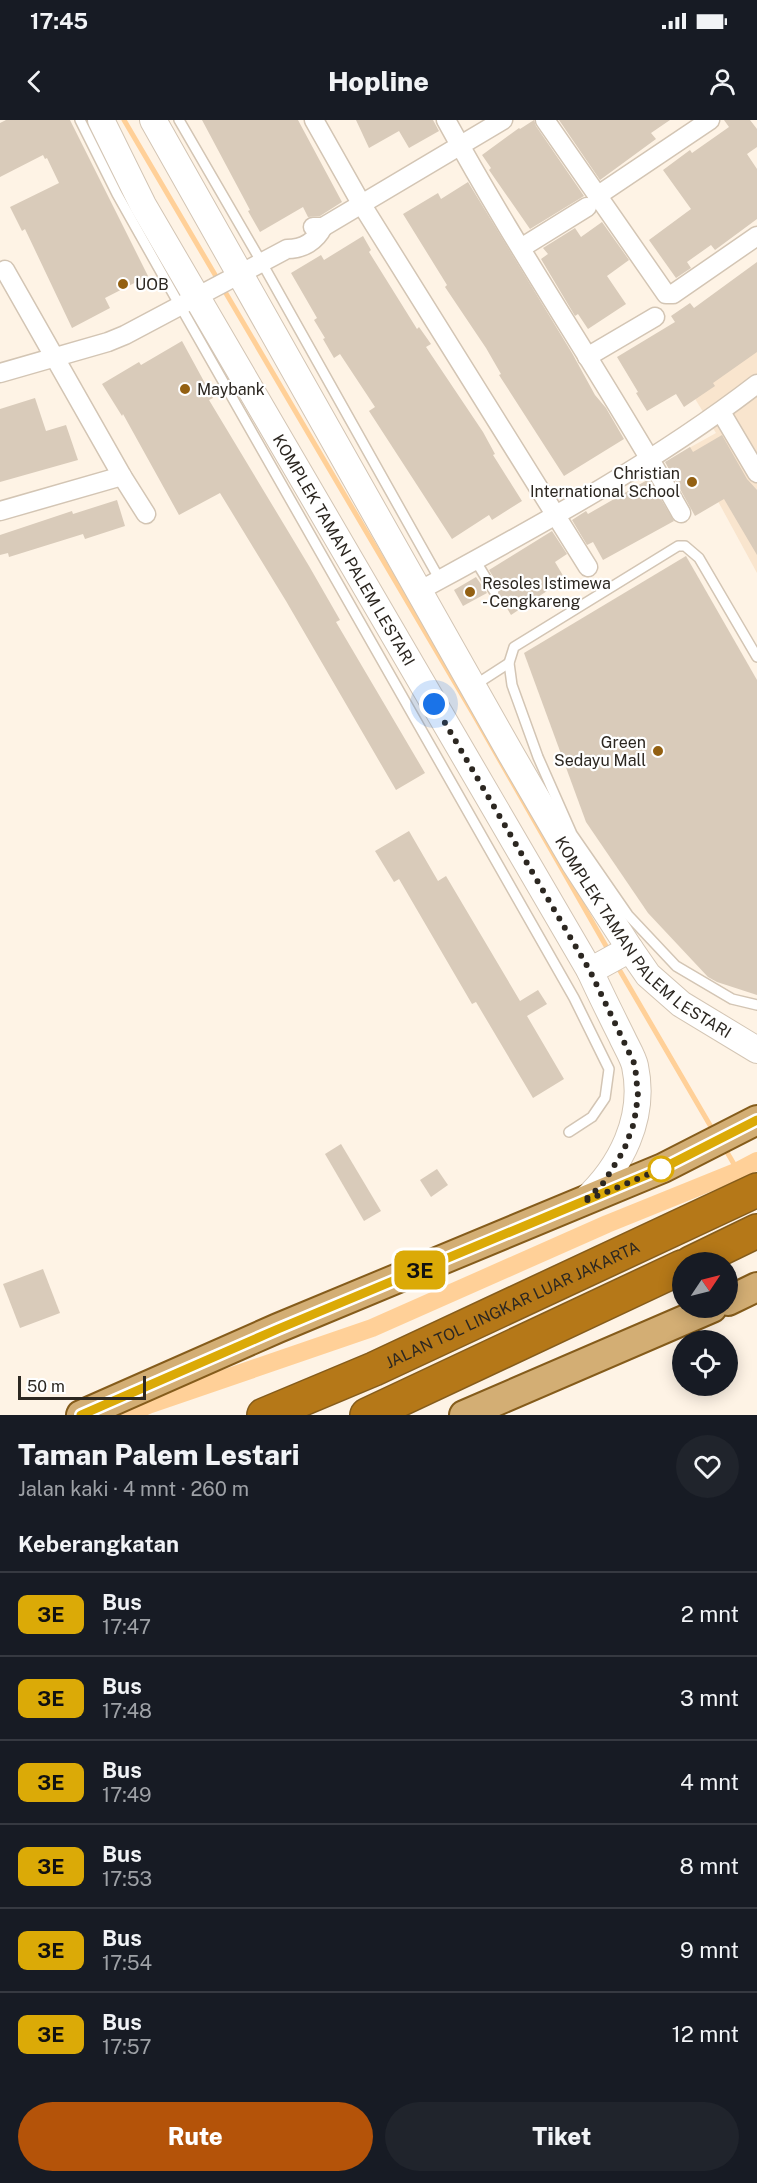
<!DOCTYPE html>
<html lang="id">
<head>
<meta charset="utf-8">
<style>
	:root { --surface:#171b24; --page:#20242c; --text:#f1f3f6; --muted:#9ea1a6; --line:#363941; --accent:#b45309 }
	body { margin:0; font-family:"Public Sans",sans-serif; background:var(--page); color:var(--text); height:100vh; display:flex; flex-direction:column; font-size:22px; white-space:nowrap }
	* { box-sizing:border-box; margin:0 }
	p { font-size:20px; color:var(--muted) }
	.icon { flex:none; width:33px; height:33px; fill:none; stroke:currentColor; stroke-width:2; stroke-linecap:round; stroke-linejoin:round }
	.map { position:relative; height:1295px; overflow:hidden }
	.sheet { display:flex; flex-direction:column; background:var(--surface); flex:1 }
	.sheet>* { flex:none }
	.badge { padding:0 12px; border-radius:9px; font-size:21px; line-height:39px }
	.needle { width:39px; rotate:55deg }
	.fabs { position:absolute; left:672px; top:1132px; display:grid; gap:12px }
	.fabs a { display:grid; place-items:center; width:66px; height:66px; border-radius:50%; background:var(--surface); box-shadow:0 3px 15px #0003; font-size:30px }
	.scale { position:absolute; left:18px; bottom:15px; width:128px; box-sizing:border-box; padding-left:6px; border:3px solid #2c2721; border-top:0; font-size:16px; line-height:21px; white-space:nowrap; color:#2c2721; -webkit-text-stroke:4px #fff; paint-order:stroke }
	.you { position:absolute; width:30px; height:30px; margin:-15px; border:4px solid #fff; border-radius:50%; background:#1a73e8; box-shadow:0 0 0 9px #1a73e833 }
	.map>.badge { position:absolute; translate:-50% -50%; box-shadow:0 0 0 3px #fff }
	h2 { padding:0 18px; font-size:22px; line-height:54px }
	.round { display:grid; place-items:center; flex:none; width:63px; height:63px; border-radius:32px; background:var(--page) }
	.head { display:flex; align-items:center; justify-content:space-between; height:102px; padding:0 18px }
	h1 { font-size:28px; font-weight:800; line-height:45px }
	.cta { display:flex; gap:12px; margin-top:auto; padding:12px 18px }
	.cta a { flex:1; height:69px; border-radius:36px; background:var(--accent); color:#fff; font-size:24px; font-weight:800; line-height:69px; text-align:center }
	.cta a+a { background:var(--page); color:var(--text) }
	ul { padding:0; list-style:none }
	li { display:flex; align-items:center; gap:18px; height:84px; padding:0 18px; border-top:2px solid var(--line) }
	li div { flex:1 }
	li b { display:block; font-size:22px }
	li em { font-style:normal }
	li .badge { min-width:66px; font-weight:700; text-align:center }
	.status { display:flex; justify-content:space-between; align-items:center; height:42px; padding:0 30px; background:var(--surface); direction:ltr }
	.status svg { height:16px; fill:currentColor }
	header { display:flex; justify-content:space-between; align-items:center; height:78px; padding:0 18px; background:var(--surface); font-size:27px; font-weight:800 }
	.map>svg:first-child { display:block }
	.built { fill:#f9e5ce }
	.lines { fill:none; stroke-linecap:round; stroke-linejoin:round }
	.stream { stroke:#ffd098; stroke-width:5 }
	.canal { stroke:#ffd098; stroke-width:18 }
	.building { fill:#d9cbba }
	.lane-casing { stroke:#d3c5b4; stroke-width:12 }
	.street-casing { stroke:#d3c5b4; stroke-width:21 }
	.secondary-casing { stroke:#d3c5b4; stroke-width:28 }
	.primary-casing { stroke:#855c1b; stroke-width:32 }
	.highway-casing { stroke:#855c1b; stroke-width:36 }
	.lane { stroke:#fff; stroke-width:9 }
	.street { stroke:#fff; stroke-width:18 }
	.secondary { stroke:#fff; stroke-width:26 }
	.primary { stroke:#d3ae74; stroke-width:28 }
	.highway { stroke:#b57818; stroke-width:33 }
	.line-casing { stroke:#fff; stroke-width:14 }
	.line { stroke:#dbaa07; stroke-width:9 }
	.walk { stroke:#2c2721; stroke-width:6; stroke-dasharray:0 10.8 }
	.poi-dot { fill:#936012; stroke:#fff; stroke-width:2 }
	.stop-dot { fill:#fff; stroke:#dbaa07; stroke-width:3 }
	.labels { text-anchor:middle; stroke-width:4.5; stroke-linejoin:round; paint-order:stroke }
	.poi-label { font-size:16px; fill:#2c2721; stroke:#fff; text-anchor:start }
	.street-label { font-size:16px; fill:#2c2721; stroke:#fff }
</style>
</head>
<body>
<div class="status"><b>17:45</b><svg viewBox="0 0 49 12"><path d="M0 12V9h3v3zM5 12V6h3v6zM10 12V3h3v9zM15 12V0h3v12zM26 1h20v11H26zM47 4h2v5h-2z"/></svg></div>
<header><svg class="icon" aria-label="back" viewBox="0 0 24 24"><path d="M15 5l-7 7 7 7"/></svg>Hopline<svg class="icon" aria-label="person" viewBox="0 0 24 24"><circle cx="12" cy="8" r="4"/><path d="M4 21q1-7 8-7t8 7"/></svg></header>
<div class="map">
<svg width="757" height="1295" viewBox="0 0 757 1295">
	<rect width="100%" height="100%" fill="#fef3e5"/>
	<polygon class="built" points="757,184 757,453 689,328 716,313 675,246"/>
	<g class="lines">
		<g class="stream">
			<polyline points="124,0 474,595 610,833"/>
			<polyline points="616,844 714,1012"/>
			<polyline points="724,1027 738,1051"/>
		</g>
		<polyline class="canal" points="126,1295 148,1285 372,1208 607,1104 738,1051 757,1041"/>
	</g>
	<g class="building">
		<polygon points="6,0 70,0 148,156 105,178 110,188 72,208 25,109 22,111 10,87 59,63 47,38 45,39 43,35 0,57 0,3"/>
		<polygon points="202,0 298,0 342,82 320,96 308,97 303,87 260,112 248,91 250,90"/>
		<polygon points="356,0 433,0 439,11 409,28 399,11 369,28"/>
		<polygon points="534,0 536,6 584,76 530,109 489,50 491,48 482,35 519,8 520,9"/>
		<polygon points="559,0 670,0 651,13 656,19 600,60"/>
		<polygon points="724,0 750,0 757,9 757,27 747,34 757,49 757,99 715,130 711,125 687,142 691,148 676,158 649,120 691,89 663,50 690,30 692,33 729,7"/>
		<polygon points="468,62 572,233 595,275 606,288 624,319 564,356 499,255 501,254 486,228 445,167 447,165 403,94 438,73 441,79"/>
		<polygon points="602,102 629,140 607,156 626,184 588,209 578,194 575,196 541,139 548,134 543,128 575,108 581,117"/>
		<polygon points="363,116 371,130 369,132 417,209 419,207 431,224 426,227 483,312 495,334 493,335 522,381 492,400 489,395 452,419 369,291 375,287 340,234 334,238 323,219 325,218 314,200 317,198 291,153 321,135 324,140"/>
		<polygon points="757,142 757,232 713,263 715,266 684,287 676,274 647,291 636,273 638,272 617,237 675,202 671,196 690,183 694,188"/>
		<polygon points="182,221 213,278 209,280 309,446 340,500 336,502 425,653 396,670 286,481 220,373 179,395 123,294 122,296 102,264 139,242 141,245"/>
		<polygon points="35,278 46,311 66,305 78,340 0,362 0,289"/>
		<polygon points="722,315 747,359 757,370 757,435 724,379 695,396 665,342 690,327 693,332"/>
		<polygon points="649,359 674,401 603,440 593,422 587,425 572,400 586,391 588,394"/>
		<polygon points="117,380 125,406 85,419 83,414 9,437 8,433 0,435 0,415 72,391 73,394"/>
		<polygon points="552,411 567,434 555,442 565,459 511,495 499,475 500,468 489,450"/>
		<polygon points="686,436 757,560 757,875 717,862 708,857 648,793 586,702 524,533"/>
		<polygon points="476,457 487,473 463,486 454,470"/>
		<polygon points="409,711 438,761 446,756 520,881 538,870 547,884 527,896 564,959 533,978 476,882 472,884 399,759 394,762 375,731"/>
		<polygon points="341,1024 381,1091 364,1101 325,1034"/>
		<polygon points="437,1049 448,1065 431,1077 420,1060"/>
		<polygon points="43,1149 60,1193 20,1208 3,1164"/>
	</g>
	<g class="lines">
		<defs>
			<g id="lane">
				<polyline points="80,0 117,74 175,177 574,878 609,949 605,978 592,997 569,1012"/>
				<polyline points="179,0 262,143 440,460"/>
				<polyline points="475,440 494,471"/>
				<polyline points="757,537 699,438 685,426 678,426 514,527 509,543 512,565 538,637 572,714 628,795 676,846 732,879 757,885"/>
				<polyline points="475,565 509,543"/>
			</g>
			<g id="street">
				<polyline points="314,0 362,85 588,447"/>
				<path d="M446 0C519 134 606 260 681 393"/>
				<polyline points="545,0 666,174 673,174 757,116"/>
				<polyline points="597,76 710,0"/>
				<polyline points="313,107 323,107 503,0"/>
				<polyline points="521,128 587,87"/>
				<polyline points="5,150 122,356 146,394"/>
				<polyline points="587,237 655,197"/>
				<path d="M0 253 108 222 125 215 287 129C303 129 316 121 323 107"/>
				<polyline points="721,292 757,353"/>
				<polyline points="0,391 122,356"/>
				<path d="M419 471C534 408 652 345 757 264"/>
			</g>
			<g id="secondary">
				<path id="s1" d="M101 0 143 85 590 851C600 873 611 895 622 917 626 926 633 937 635 946 646 998 621 1047 584 1081"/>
				<path id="s2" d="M153 0 511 634 575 744 630 829 648 855 681 884 757 930"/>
				<polyline points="590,851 630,829"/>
			</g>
			<g id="primary">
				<polyline points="728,1181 757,1167"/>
				<polyline points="81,1295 278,1208 663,1048 757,1000"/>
				<polyline points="464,1295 712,1188"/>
			</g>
			<g id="highway">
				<polyline points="691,1143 757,1111"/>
				<path id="s3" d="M264 1295 374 1249 757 1070"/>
				<polyline points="367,1295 682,1147"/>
			</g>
		</defs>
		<use href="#lane" class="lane-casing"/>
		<use href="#street" class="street-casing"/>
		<use href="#secondary" class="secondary-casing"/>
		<use href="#primary" class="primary-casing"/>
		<use href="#highway" class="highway-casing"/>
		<use href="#lane" class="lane"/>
		<use href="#street" class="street"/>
		<use href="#secondary" class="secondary"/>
		<use href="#primary" class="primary"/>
		<use href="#highway" class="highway"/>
	</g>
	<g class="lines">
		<defs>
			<polyline id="line" points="81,1295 278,1209 663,1048 757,1000"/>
		</defs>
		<use href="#line" class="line-casing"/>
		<use href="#line" class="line"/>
		<polyline class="walk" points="434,584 590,851 635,945 638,976 634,1003 624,1030 602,1065 583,1082 663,1048 661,1049"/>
	</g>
	<g class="poi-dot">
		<circle cx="123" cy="164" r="6"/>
		<circle cx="185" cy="269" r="6"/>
		<circle cx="692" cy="362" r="6"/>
		<circle cx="470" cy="472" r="6"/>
		<circle cx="658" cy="631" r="6"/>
	</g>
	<circle class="stop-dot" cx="661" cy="1049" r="12"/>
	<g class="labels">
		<g class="poi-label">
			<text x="135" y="170">UOB</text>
			<text x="197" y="275">Maybank</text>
			<text x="680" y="359" text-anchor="end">Christian<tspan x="680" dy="18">International School</tspan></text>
			<text x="482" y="469">Resoles Istimewa<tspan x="482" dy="18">- Cengkareng</tspan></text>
			<text x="646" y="628" text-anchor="end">Green<tspan x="646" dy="18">Sedayu Mall</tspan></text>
		</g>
		<g class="street-label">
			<text dy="6" stroke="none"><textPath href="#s1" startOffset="494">KOMPLEK TAMAN PALEM LESTARI</textPath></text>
			<text dy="6" stroke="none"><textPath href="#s2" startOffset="957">KOMPLEK TAMAN PALEM LESTARI</textPath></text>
			<text dy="6" stroke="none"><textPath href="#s3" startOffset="272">JALAN TOL LINGKAR LUAR JAKARTA</textPath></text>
		</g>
	</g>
</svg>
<div class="fabs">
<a><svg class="needle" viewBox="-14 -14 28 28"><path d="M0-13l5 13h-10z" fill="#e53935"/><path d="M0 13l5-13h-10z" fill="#9ea1a6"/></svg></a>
<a><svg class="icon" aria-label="locate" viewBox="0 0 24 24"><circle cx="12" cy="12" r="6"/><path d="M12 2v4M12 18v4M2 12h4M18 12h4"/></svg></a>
</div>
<div class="scale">50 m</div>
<div class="you" style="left:434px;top:584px"></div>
<b class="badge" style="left:420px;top:1150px;background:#dbaa07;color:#111">3E</b>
</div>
<section class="sheet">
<div class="head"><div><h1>Taman Palem Lestari</h1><p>Jalan kaki · 4 mnt · 260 m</p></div><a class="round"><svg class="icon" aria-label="heart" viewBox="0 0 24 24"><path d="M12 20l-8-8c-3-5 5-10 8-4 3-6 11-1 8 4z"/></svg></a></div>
<h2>Keberangkatan</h2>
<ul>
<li><span class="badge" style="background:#dbaa07;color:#111">3E</span><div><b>Bus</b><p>17:47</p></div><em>2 mnt</em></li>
<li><span class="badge" style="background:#dbaa07;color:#111">3E</span><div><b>Bus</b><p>17:48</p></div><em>3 mnt</em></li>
<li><span class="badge" style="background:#dbaa07;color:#111">3E</span><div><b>Bus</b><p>17:49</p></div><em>4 mnt</em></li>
<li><span class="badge" style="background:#dbaa07;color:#111">3E</span><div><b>Bus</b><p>17:53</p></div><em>8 mnt</em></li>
<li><span class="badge" style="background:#dbaa07;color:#111">3E</span><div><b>Bus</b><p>17:54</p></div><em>9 mnt</em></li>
<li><span class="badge" style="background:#dbaa07;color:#111">3E</span><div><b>Bus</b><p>17:57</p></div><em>12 mnt</em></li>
</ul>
<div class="cta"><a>Rute</a><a>Tiket</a></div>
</section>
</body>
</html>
